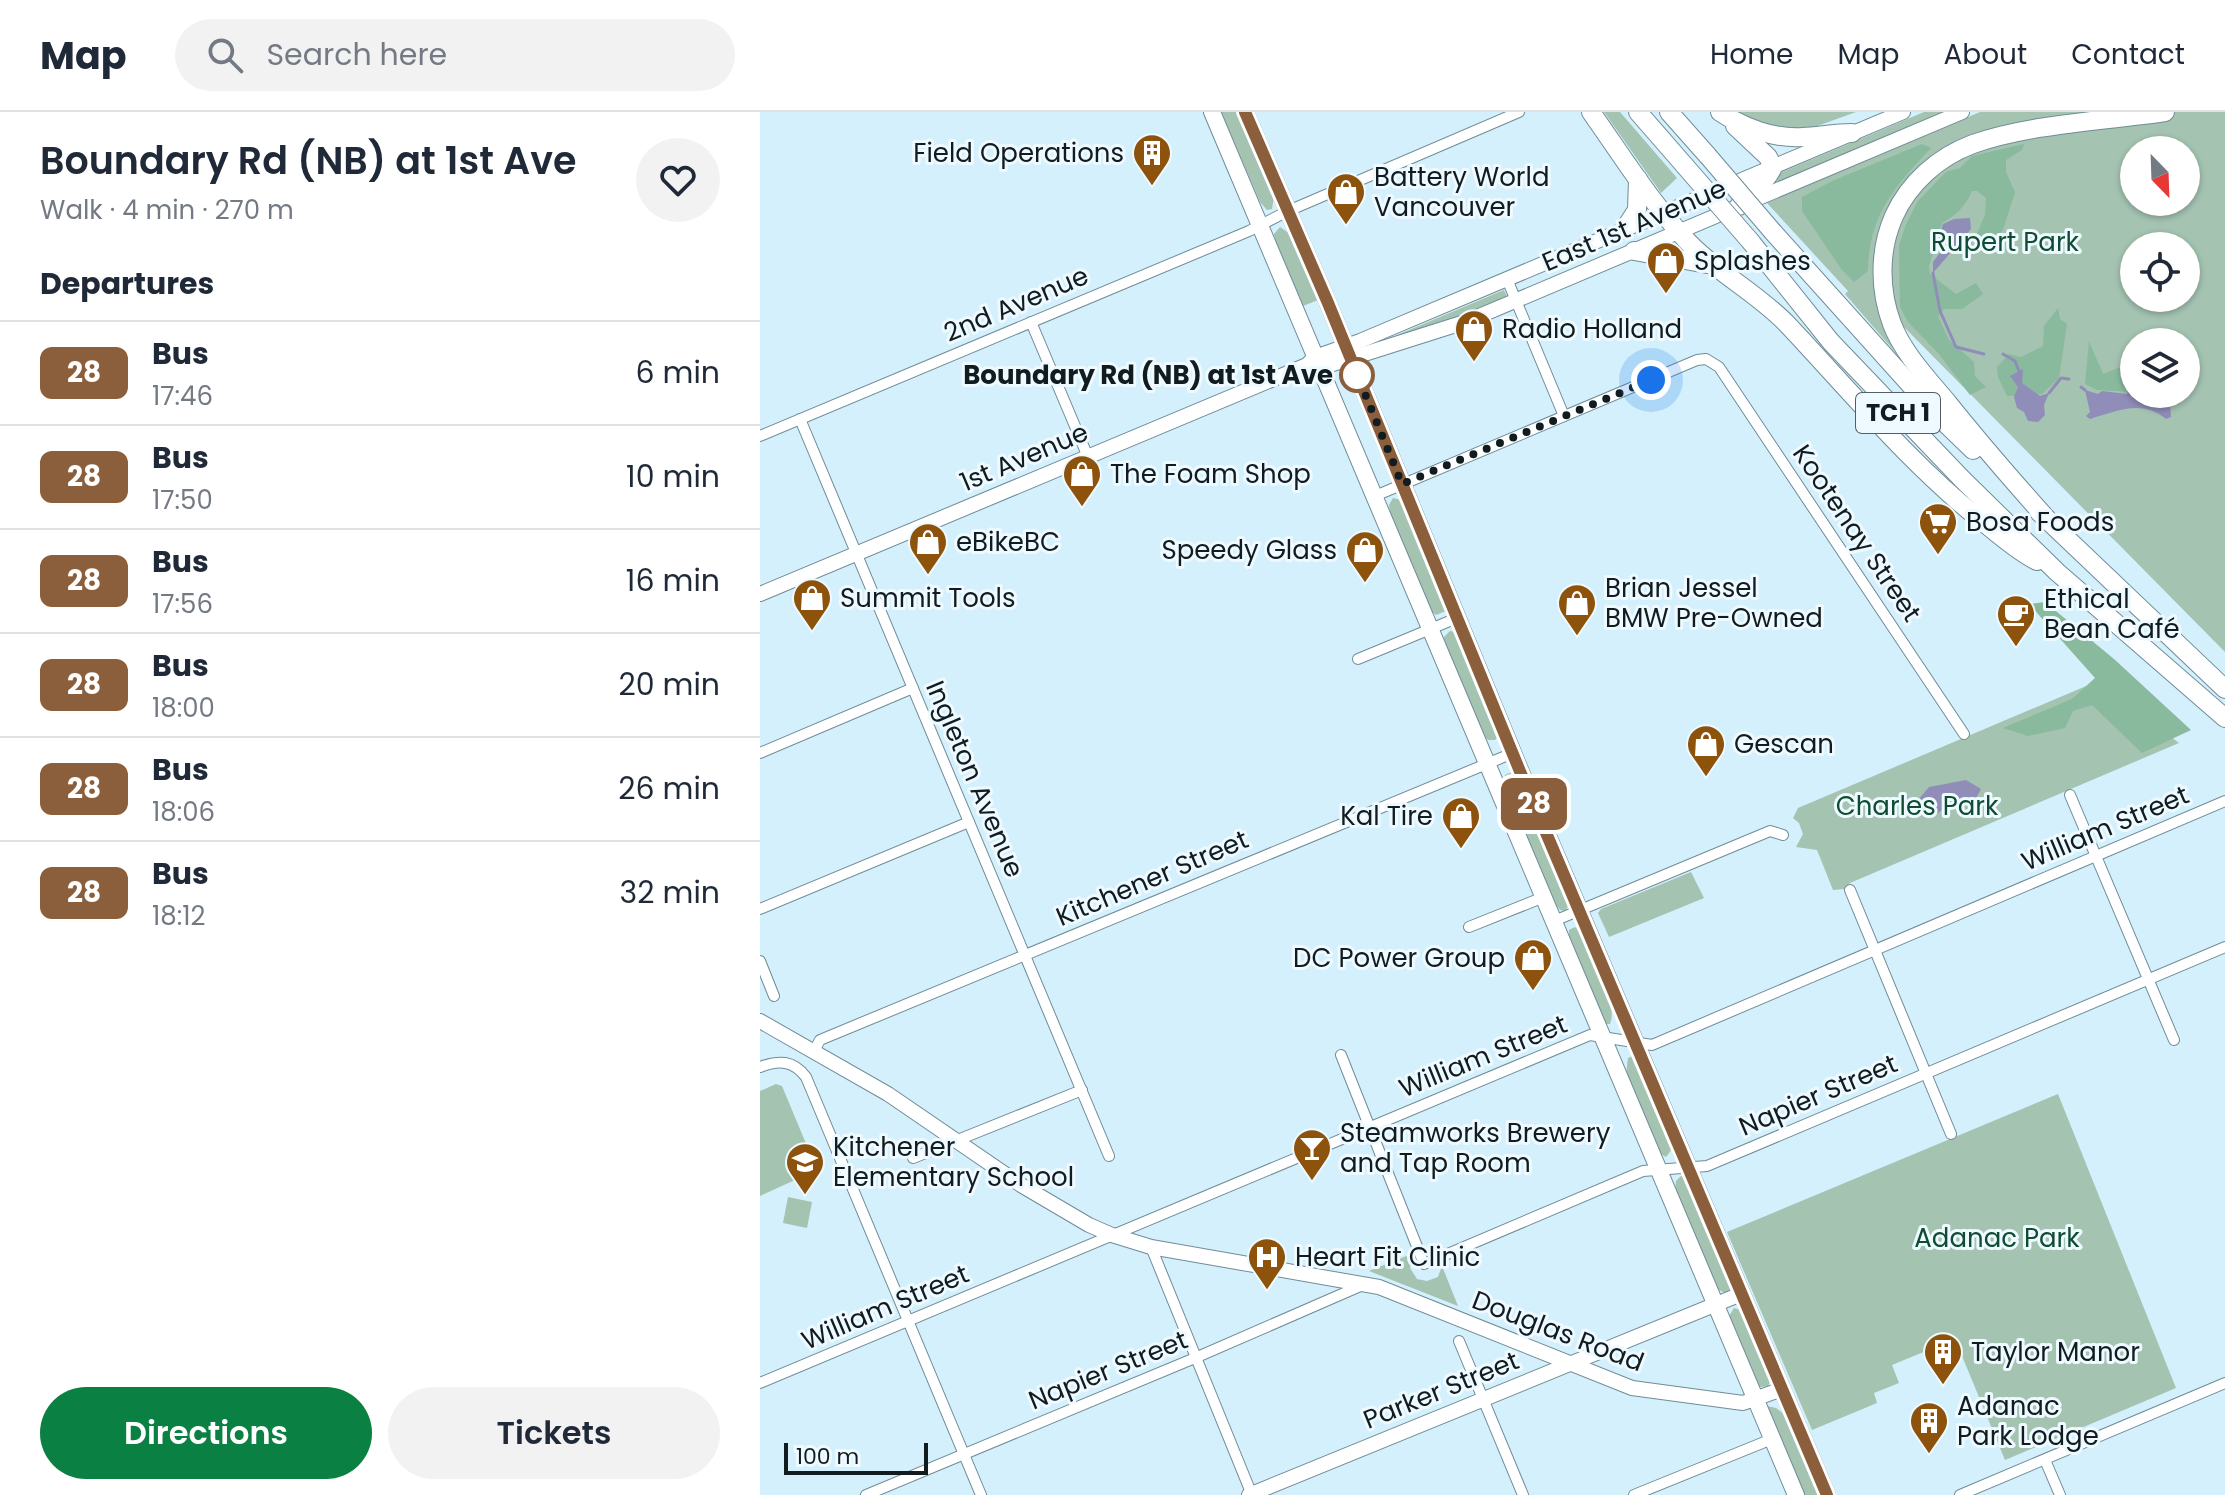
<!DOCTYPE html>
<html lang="en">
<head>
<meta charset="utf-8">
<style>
	:root { --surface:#fff; --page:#f2f2f3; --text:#1f2937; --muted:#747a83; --line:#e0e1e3; --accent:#0b8043 }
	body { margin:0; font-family:Poppins,sans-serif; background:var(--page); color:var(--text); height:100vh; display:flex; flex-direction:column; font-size:30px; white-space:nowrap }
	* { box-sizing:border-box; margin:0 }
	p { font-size:26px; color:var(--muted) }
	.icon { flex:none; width:44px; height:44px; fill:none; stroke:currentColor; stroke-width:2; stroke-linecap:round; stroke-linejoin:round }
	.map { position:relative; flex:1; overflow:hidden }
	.details { display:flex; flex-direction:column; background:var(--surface); width:760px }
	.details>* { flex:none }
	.badge { padding:0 16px; border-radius:12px; font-size:28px; line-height:52px }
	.needle { width:52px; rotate:157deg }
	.tools { position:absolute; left:1360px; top:24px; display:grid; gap:16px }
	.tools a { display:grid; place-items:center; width:80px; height:80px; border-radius:50%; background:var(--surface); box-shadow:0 2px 6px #0004; font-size:40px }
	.scale { position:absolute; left:24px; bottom:20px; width:144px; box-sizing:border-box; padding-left:8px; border:4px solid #111c20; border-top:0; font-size:22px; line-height:28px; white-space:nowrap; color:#111c20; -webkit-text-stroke:6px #eefaff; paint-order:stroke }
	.you { position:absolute; width:40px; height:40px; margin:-20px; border:6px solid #fff; border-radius:50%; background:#1a73e8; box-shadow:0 0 0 12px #1a73e833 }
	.map>.badge { position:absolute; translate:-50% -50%; box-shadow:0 0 0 4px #fff }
	h2 { padding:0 40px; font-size:30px; line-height:72px }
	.round { display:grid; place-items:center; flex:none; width:84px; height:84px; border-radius:42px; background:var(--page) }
	.head { display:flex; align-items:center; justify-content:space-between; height:136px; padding:0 40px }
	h1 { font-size:38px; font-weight:600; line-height:60px }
	.cta { display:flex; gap:16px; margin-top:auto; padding:16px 40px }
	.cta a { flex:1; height:92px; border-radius:48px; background:var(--accent); color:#fff; font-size:32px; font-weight:600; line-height:92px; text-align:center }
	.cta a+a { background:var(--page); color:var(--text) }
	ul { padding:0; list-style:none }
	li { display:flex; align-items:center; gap:24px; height:104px; padding:0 40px; border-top:2px solid var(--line) }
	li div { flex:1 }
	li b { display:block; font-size:30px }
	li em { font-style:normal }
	li .badge { min-width:88px; font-weight:700; text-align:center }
	header { display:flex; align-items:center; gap:48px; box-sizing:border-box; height:112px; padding:0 40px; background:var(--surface); border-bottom:2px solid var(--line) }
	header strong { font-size:38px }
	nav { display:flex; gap:44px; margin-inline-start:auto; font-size:28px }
	.search { width:560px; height:72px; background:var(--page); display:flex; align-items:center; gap:20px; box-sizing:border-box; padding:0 28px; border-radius:44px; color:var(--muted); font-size:30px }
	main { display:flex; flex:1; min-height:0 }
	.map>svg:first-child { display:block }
	.green { fill:#a4c3b1; fill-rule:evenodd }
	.forest { fill:#89ba9e }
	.water { fill:#908db9 }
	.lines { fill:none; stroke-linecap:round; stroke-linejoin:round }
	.stream { stroke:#908db9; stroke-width:3 }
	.street-casing { stroke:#708c96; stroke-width:12 }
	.secondary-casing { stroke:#708c96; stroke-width:16 }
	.primary-casing { stroke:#708c96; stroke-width:18 }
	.highway-casing { stroke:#708c96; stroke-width:20 }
	.street { stroke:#fff; stroke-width:10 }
	.secondary { stroke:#fff; stroke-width:14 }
	.primary { stroke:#fff; stroke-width:16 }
	.highway { stroke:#fff; stroke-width:18 }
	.highway-bridge-casing { stroke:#708c96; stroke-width:20; stroke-linecap:butt }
	.highway-bridge { stroke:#fff; stroke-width:18 }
	.line-casing { stroke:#fff; stroke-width:18 }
	.line { stroke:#8b5e3c; stroke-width:12 }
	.walk { stroke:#111c20; stroke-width:8; stroke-dasharray:0 14.4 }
	.stop-dot { fill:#fff; stroke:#8b5e3c; stroke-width:4 }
	.labels { text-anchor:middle; stroke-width:6; stroke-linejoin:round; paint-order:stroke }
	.shield { fill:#eefaff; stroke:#535f63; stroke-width:2 }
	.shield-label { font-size:24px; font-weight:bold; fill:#111c20 }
	.poi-label { font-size:26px; fill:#111c20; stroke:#eefaff; text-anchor:start }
	.street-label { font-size:26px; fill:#111c20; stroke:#eefaff }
	.park-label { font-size:26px; fill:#0f4c31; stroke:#eefaff }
	.stop-label { font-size:26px; font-weight:bold; fill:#111c20; stroke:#eefaff; text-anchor:end }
</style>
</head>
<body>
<header>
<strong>Map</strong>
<div class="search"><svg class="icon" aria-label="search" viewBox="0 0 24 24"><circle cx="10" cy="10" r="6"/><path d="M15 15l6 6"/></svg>Search here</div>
<nav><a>Home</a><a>Map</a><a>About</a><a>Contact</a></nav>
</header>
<main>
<section class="details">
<div class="head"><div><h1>Boundary Rd (NB) at 1st Ave</h1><p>Walk · 4 min · 270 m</p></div><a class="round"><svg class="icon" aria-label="heart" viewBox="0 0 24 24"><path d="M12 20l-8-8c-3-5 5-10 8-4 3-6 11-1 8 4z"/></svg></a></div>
<h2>Departures</h2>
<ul>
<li><span class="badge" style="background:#8b5e3c;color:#fff">28</span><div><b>Bus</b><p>17:46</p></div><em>6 min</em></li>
<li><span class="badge" style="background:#8b5e3c;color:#fff">28</span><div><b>Bus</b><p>17:50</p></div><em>10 min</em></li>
<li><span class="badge" style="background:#8b5e3c;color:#fff">28</span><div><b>Bus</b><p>17:56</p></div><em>16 min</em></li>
<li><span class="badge" style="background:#8b5e3c;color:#fff">28</span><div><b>Bus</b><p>18:00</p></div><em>20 min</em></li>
<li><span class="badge" style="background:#8b5e3c;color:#fff">28</span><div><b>Bus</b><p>18:06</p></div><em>26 min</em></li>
<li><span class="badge" style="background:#8b5e3c;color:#fff">28</span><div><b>Bus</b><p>18:12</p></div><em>32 min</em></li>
</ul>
<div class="cta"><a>Directions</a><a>Tickets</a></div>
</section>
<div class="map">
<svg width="1465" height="1383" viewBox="0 0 1465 1383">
	<rect width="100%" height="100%" fill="#d3f0fc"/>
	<g class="green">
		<polygon points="461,0 479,0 514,84 512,97 507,98 500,90"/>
		<polygon points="844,0 860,0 917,66 901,81"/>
		<polygon points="972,0 1096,0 1049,17 1015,16"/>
		<polygon points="1164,0 1182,0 1016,71 1020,61"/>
		<path d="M1220 0H1465V540L1145 216 1123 208 1136 241 1085 182 1088 179 1007 91ZM1374 38H1426V90H1374ZM1374 134H1426V186H1374ZM1374 230H1426V282H1374Z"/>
		<polygon points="520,115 530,122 558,188 543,194 515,128 514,122"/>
		<polygon points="744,178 747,184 679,213 604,237"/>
		<polygon points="633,386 641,388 686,499 676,503 671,499 630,400 629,393"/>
		<polygon points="690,519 695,520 738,625 735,628 728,628 724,624 684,529 684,525"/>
		<polygon points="1338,569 1419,631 1090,771 1084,777 1073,778 1057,738 1036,735 1043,722 1039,711 1033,706 1038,696"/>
		<polygon points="752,660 757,662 809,793 805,799 800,798 793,789 744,671 745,663"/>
		<polygon points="931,760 944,786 849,825 838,801 841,797"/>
		<path d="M815 815C831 828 859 892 850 912H845L809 826V818Z"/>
		<polygon points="875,943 912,1037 906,1045 899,1041 866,962 868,946"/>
		<polygon points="16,972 22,974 57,1058 0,1084 0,979"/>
		<polygon points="1298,982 1416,1276 1245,1348 1195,1227 1132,1253 1139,1271 1114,1281 1117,1291 1052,1318 967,1120"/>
		<polygon points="921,1064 925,1065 972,1172 971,1177 965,1181 957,1177 915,1077 916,1069"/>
		<polygon points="28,1085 52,1090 47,1116 23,1111"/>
		<polygon points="654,1141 650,1156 657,1167 667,1169 678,1165 682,1154 698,1194 609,1159"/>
		<polygon points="974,1196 984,1199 1012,1266 1008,1274 1000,1275 996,1271 968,1206"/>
		<polygon points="1007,1294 1016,1296 1028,1305 1061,1383 1043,1383"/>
	</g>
	<g class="forest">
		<path d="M1162 32 1171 36C1134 75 1109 103 1108 159L1094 170 1082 158 1042 99V85L1072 69Z"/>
		<path d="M1264 32 1262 38 1246 48V60L1255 80 1243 118 1224 137 1214 128 1225 103 1226 86 1217 79H1212C1206 94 1195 104 1182 111L1169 154 1170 162 1196 182 1216 171 1223 182 1202 197H1184L1178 204 1189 228 1214 250 1215 264 1226 275 1210 283 1179 242 1148 210 1140 195 1139 134 1146 112 1158 89 1186 60 1200 56 1212 44Z"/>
		<polygon points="1298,196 1300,207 1307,212 1299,266 1282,282 1247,284 1238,265 1237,255 1249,242 1261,245 1283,234 1284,214"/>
		<polygon points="1329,229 1343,262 1374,250 1374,280 1337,278 1325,272"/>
		<polygon points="1285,490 1354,547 1431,618 1382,641 1332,593 1313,599 1305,616 1268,624 1243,616 1312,587 1335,566 1269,492"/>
	</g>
	<g class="water">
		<polygon points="1210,106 1211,117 1173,161 1173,150 1182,138 1179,125 1183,112 1194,107"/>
		<polygon points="1263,257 1262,271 1280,284 1289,281 1284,293 1285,303 1278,310 1268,309 1264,300 1257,296 1254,285 1258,275 1250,264"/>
		<path d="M1368 276 1374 278 1377 287 1384 282 1389 288 1410 293 1411 305 1406 307C1382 287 1357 299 1330 307L1326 304 1330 300 1325 278 1338 282 1342 279 1367 282Z"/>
		<path d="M1206 668 1221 677 1214 690 1191 692 1175 703C1165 702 1160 698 1158 688L1169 675Z"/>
	</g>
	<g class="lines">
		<g class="stream">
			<polyline points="1173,161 1180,199 1196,235 1224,242"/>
			<polyline points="1243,242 1255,249 1259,259"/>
			<polyline points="1321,275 1325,278"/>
			<polyline points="1289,281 1301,266 1309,267"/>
		</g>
		<defs>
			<g id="street">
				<polyline points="747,167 804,304"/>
				<polyline points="271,210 328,345"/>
				<polyline points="40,307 349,1044"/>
				<polyline points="0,324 489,119 528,99 759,0"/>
				<polyline points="615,384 937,248 946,247 959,255 1204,622"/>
				<polyline points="598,547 697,506"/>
				<polyline points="0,641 153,576"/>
				<polyline points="1310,683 1414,928"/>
				<polyline points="1090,778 1191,1022"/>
				<polyline points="0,797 209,710"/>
				<polyline points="794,809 1010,719 1023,723"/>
				<polyline points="709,815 784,785"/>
				<polyline points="0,849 14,884"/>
				<polyline points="54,939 60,928 753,641"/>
				<polyline points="581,943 664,1152 883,1059 947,1054 1465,835"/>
				<path d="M0 955C19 948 33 948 46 965L221 1383"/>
				<polyline points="153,1046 322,978"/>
				<polyline points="391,1135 492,1383"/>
				<polyline points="699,1229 763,1383"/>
				<polyline points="0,1271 830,923 892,933 1465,689"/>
				<polyline points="1285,1348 1300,1383"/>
				<polyline points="106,1383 435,1246 605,1172"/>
				<polyline points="874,1383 1012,1327"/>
				<polyline points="1200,1383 1465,1271"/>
			</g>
			<g id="secondary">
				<polyline points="552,255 560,256 705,210 1202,0"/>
				<polyline points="0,482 547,253 555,245 600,229 1143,0"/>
				<polyline points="0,909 128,982 261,1073 329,1113 352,1123 391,1135 619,1175 872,1276 983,1291 1022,1277"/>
				<polyline points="489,1383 981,1182"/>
			</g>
			<g id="primary">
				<polyline points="452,0 1036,1383"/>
				<polyline points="485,0 568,191 758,653 1067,1383"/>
			</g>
			<g id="highway">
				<path d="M831 0C862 44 892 92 929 131 959 162 997 181 1027 212 1091 280 1150 352 1223 410 1241 424 1257 439 1277 449"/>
				<polyline points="878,0 925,54"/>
				<polyline points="909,0 948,44"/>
				<path d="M960 0C984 16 1014 27 1043 25 1060 24 1075 21 1092 21"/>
				<path d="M975 14 1008 45 1013 55C1006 71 990 81 979 94"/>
				<polyline points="864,118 877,98 878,67"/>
				<polyline points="1013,120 1182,308 1213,338"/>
				<polyline points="991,130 1071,230 1202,367 1297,460 1465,606"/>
				<polyline points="874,139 953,153"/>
				<polyline points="1279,400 1465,577"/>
				<path d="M1287 407C1253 369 1220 331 1188 291 1168 267 1143 241 1132 212 1119 177 1119 138 1134 104 1149 71 1178 45 1213 32 1270 12 1344 9 1405 0"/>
			</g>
		</defs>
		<use href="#street" class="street-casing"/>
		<use href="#secondary" class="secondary-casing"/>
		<use href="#primary" class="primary-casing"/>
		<use href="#highway" class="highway-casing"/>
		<use href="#street" class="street"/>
		<use href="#secondary" class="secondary"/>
		<use href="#primary" class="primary"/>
		<use href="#highway" class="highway"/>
		<defs>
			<g id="highway-bridge">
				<polyline points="948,44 1013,120"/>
				<polyline points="925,54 991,130"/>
			</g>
		</defs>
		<use href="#highway-bridge" class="highway-bridge-casing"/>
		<use href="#highway-bridge" class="highway-bridge"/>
	</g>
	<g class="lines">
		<defs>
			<polyline id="line" points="485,0 568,191 759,657 1067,1383"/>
		</defs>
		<use href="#line" class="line-casing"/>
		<use href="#line" class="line"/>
		<polyline class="walk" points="597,263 596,260 642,372 891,268"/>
	</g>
	<defs>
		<symbol id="building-pin" viewBox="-11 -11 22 30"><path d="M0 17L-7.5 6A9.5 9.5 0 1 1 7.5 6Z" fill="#8d530d" stroke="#eefaff"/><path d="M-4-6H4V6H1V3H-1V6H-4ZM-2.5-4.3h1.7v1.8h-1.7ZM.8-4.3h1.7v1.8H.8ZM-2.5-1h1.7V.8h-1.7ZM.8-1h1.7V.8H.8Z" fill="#fff"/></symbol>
		<symbol id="shop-pin" viewBox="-11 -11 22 30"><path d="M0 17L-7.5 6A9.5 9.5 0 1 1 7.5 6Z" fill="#8d530d" stroke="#eefaff"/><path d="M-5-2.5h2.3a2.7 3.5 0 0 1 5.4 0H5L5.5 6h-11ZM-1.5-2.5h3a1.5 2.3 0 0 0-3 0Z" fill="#fff"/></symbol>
		<symbol id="supermarket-pin" viewBox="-11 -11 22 30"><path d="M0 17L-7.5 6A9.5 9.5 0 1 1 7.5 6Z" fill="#8d530d" stroke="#eefaff"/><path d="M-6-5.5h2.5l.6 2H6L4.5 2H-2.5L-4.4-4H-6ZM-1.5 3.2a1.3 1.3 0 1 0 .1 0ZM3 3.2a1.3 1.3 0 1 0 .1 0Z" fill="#fff"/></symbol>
		<symbol id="cafe-pin" viewBox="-11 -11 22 30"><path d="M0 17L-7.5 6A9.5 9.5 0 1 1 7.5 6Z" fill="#8d530d" stroke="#eefaff"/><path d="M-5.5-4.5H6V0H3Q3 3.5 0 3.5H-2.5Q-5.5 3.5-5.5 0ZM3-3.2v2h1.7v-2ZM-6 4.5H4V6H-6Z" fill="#fff"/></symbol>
		<symbol id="bar-pin" viewBox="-11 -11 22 30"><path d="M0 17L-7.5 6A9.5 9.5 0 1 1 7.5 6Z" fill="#8d530d" stroke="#eefaff"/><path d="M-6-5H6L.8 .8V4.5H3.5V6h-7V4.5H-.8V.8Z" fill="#fff"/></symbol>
		<symbol id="school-pin" viewBox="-11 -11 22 30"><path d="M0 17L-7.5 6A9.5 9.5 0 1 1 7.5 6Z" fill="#8d530d" stroke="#eefaff"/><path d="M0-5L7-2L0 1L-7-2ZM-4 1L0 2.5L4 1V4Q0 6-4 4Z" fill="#fff"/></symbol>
		<symbol id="hospital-pin" viewBox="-11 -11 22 30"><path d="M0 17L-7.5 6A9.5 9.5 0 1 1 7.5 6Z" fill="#8d530d" stroke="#eefaff"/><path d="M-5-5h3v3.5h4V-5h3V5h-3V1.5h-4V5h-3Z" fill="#fff"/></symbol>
	</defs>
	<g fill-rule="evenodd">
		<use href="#building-pin" x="370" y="19" width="44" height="60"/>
		<use href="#shop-pin" x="564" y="58" width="44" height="60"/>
		<use href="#shop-pin" x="884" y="127" width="44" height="60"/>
		<use href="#shop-pin" x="692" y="195" width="44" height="60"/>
		<use href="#shop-pin" x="300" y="340" width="44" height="60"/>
		<use href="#supermarket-pin" x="1156" y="388" width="44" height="60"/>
		<use href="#shop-pin" x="146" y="408" width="44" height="60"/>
		<use href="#shop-pin" x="583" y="416" width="44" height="60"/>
		<use href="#shop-pin" x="30" y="464" width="44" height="60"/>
		<use href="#shop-pin" x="795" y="469" width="44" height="60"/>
		<use href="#cafe-pin" x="1234" y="480" width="44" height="60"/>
		<use href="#shop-pin" x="924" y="610" width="44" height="60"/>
		<use href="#shop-pin" x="679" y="682" width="44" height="60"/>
		<use href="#shop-pin" x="751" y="824" width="44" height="60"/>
		<use href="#bar-pin" x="530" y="1014" width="44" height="60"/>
		<use href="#school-pin" x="23" y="1028" width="44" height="60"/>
		<use href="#hospital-pin" x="485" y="1123" width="44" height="60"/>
		<use href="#building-pin" x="1161" y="1218" width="44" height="60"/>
		<use href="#building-pin" x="1147" y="1287" width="44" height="60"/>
	</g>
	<circle class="stop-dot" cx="597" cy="263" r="16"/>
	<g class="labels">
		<rect class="shield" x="1096" y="281" width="84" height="40" rx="6"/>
		<g class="shield-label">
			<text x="1138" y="309">TCH 1</text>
		</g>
		<g class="poi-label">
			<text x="364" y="50" text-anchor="end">Field Operations</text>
			<text x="614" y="74">Battery World<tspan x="614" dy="30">Vancouver</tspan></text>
			<text x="934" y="158">Splashes</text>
			<text x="742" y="226">Radio Holland</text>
			<text x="350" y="371">The Foam Shop</text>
			<text x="1206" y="419">Bosa Foods</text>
			<text x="196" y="439">eBikeBC</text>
			<text x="577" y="447" text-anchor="end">Speedy Glass</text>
			<text x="845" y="485">Brian Jessel<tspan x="845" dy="30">BMW Pre-Owned</tspan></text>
			<text x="80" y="495">Summit Tools</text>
			<text x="1284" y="496">Ethical<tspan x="1284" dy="30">Bean Café</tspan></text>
			<text x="974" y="641">Gescan</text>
			<text x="673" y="713" text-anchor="end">Kal Tire</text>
			<text x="745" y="855" text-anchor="end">DC Power Group</text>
			<text x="580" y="1030">Steamworks Brewery<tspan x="580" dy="30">and Tap Room</tspan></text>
			<text x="73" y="1044">Kitchener<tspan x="73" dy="30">Elementary School</tspan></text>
			<text x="535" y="1154">Heart Fit Clinic</text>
			<text x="1211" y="1249">Taylor Manor</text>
			<text x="1197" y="1303">Adanac<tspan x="1197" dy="30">Park Lodge</tspan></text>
		</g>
		<g class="street-label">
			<text transform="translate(874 113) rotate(-23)" y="9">East 1st Avenue</text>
			<text transform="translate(256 192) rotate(-23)" y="9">2nd Avenue</text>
			<text transform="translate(264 345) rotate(-23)" y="9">1st Avenue</text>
			<text transform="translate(1097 421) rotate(56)" y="9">Kootenay Street</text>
			<text transform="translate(215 667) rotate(67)" y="9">Ingleton Avenue</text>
			<text transform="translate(1345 716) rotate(-23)" y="9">William Street</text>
			<text transform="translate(392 766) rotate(-23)" y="9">Kitchener Street</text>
			<text transform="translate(723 944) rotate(-22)" y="9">William Street</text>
			<text transform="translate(1058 983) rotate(-23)" y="9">Napier Street</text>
			<text transform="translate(125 1195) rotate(-23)" y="9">William Street</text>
			<text transform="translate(798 1219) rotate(21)" y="9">Douglas Road</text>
			<text transform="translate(348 1258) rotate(-22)" y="9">Napier Street</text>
			<text transform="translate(681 1278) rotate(-22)" y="9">Parker Street</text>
		</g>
		<g class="park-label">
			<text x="1245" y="139">Rupert Park</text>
			<text x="1157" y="703">Charles Park</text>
			<text x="1237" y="1135">Adanac Park</text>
		</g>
		<g class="stop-label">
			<text x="573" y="272">Boundary Rd (NB) at 1st Ave</text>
		</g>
	</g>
</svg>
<div class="tools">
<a><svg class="needle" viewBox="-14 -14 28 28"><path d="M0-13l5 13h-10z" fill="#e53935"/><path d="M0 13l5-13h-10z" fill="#747a83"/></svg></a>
<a><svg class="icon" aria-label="locate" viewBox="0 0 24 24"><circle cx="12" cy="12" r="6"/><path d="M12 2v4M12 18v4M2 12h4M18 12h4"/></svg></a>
<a><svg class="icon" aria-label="layers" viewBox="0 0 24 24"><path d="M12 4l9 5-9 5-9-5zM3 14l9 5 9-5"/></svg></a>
</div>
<div class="scale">100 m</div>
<div class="you" style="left:891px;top:268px"></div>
<b class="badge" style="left:774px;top:692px;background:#8b5e3c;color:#fff">28</b>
</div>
</main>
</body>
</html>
